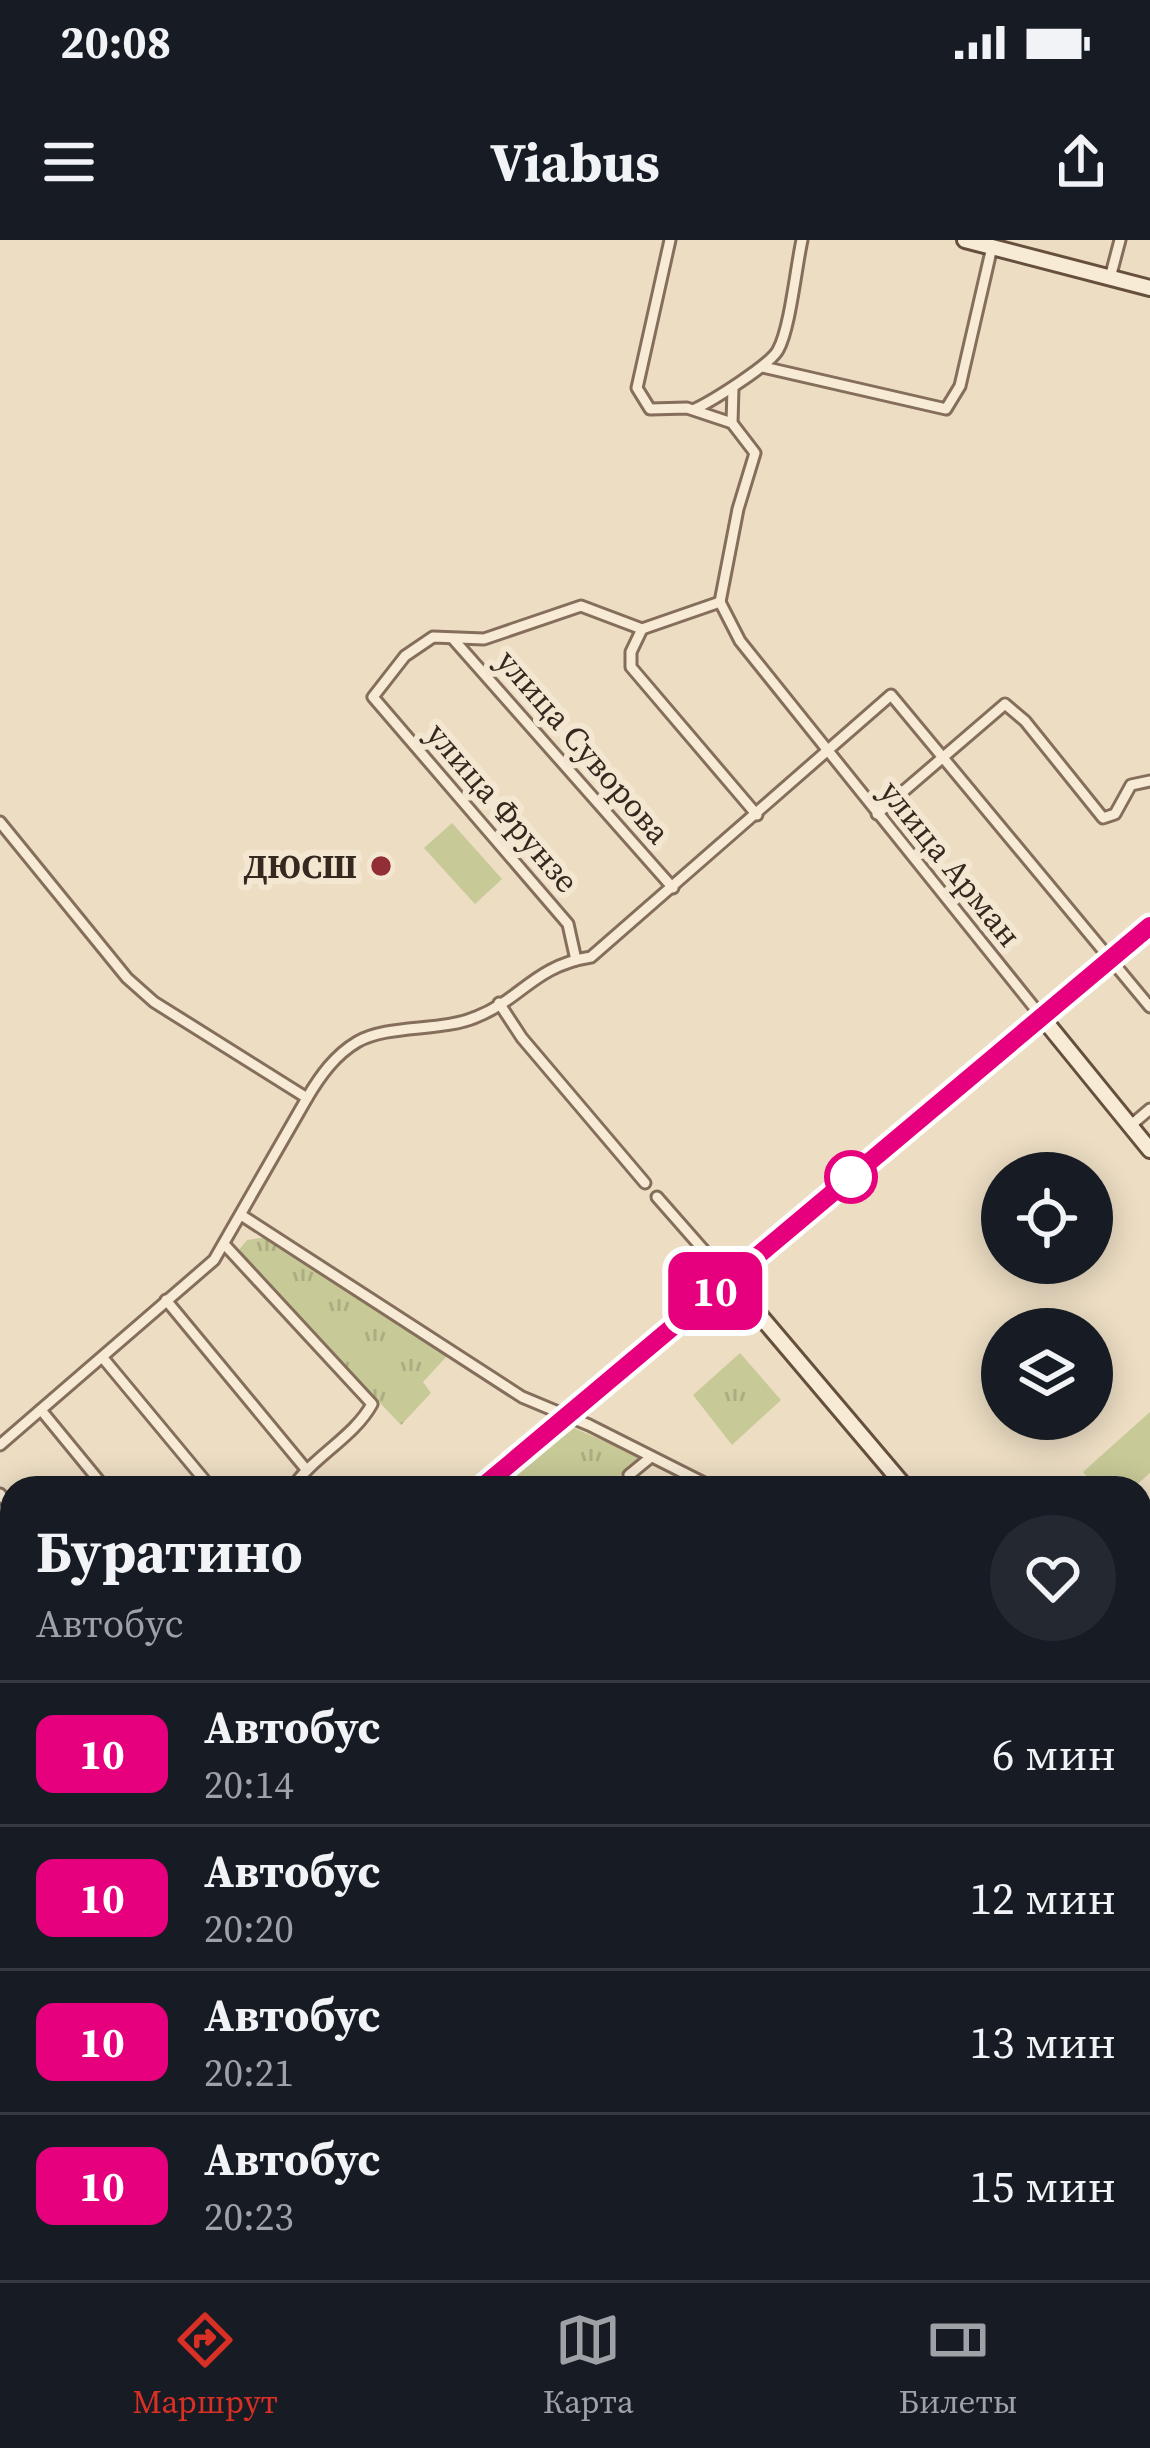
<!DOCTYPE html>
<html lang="ru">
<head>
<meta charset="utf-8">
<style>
	:root { --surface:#171b24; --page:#242831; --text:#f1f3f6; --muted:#9ea1a6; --line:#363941; --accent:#d93025 }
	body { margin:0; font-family:"Source Serif 4",serif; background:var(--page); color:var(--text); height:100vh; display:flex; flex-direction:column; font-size:45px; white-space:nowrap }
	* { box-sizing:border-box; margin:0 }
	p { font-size:39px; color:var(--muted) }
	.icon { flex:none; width:66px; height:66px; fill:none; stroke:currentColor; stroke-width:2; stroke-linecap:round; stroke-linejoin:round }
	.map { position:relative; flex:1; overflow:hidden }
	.panel { position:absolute; left:0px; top:1236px; width:1152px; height:804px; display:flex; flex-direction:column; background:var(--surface); border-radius:36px 36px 0 0; box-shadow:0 6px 30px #0003 }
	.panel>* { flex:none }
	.badge { padding:0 24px; border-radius:18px; font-size:42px; line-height:78px }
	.controls { position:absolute; left:981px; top:912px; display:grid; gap:24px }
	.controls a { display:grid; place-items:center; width:132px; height:132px; border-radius:50%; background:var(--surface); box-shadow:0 6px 30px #0003; font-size:60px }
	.map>.badge { position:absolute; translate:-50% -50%; box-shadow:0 0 0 6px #fff }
	.round { display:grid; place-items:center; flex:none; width:126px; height:126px; border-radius:63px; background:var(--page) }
	.overview { display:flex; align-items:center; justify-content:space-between; height:204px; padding:0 36px }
	h1 { font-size:57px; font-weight:700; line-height:90px }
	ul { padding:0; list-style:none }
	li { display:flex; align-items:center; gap:36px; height:144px; padding:0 36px; border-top:3px solid var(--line) }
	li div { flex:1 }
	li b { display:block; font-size:45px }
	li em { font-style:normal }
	li .badge { min-width:132px; font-weight:700; text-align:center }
	.status { display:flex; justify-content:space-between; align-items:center; height:84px; padding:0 60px; background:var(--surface); direction:ltr }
	.status svg { height:33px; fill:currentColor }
	header { display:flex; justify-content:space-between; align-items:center; height:156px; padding:0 36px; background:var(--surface); font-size:54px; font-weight:700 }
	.dock { display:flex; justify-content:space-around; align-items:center; height:168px; border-top:3px solid var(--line); background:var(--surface); font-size:33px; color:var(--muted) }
	.dock a { display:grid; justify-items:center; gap:6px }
	.dock .active { color:var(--accent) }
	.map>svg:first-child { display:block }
	.grass { fill:#c7c997 }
	.park { fill:url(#park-tufts) }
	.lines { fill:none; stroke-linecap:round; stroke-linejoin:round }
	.street-casing { stroke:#856e5b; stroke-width:15 }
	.secondary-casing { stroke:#674f3e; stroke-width:20 }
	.street { stroke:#f7ebd6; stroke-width:9 }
	.secondary { stroke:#f7ebd6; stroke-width:14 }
	.line-casing { stroke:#fff; stroke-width:27 }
	.line { stroke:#e6007e; stroke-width:18 }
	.poi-dot { fill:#912e36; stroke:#f4e7d2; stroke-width:4.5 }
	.stop-dot { fill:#fff; stroke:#e6007e; stroke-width:6 }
	.labels { text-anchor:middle; stroke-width:12; stroke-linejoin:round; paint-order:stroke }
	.street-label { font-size:33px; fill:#36281e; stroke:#f4e7d2 }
	.poi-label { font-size:33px; font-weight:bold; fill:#36281e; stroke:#f4e7d2; text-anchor:end }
</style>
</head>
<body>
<div class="status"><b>20:08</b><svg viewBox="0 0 49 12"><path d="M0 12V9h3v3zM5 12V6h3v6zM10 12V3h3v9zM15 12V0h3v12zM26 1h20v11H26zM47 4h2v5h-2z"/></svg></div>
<header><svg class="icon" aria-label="menu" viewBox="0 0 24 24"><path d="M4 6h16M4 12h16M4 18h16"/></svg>Viabus<svg class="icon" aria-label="share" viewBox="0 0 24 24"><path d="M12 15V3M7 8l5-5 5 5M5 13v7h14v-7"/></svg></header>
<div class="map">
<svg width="1150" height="2040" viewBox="0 0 1150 2040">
	<defs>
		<pattern id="park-tufts" width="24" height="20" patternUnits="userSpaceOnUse" patternTransform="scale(3)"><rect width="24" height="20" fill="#c7c997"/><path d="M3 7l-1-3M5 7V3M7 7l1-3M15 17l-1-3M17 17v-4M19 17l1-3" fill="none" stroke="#acad82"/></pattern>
	</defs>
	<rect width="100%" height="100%" fill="#ecddc3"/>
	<g class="grass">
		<polygon points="452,583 502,639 475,664 424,608"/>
		<polygon points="1150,1172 1150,1233 1133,1248 1097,1248 1083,1232"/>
	</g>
	<g class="park">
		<polygon points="268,997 447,1116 423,1142 431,1153 401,1185 237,1012 247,1000"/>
		<polygon points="740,1113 781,1160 732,1205 693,1155"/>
		<polygon points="574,1188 636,1215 638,1221 617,1238 624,1248 500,1248"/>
	</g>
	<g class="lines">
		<defs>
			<g id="street">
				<polyline points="670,0 637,148 650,169 687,168 732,183"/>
				<polyline points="1110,38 1120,0"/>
				<polyline points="763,127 946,169 960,146 992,7"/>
				<path d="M695 169C712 161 770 125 778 110 790 89 796 27 802 0"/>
				<polyline points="720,362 740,401 1041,776"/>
				<polyline points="720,362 738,269 755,213 732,183 733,148"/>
				<polyline points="642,389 631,412 631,427 757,575"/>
				<polyline points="454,400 673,648"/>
				<polyline points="877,574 1005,464 1025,481 1103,578 1115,574 1131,545 1150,541"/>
				<polyline points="0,582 127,738 154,762 307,858 214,1020 0,1205"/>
				<polyline points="576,720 568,684 373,457 405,416 433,397 484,399 581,366 642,389 720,362"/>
				<polyline points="499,763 522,798 645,943"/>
				<path d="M307 858C320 836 335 815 357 802 388 784 441 792 476 777 522 759 534 726 591 717L891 455 1150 767"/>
				<polyline points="1130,886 1150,869"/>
				<polyline points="657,957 729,1039"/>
				<polyline points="241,975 522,1157 589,1185 714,1248"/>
				<path d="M224 1004 372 1164C354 1197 314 1216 292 1248"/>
				<polyline points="166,1060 305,1228"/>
				<polyline points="103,1118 211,1248"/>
				<polyline points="41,1170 105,1248"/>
				<polyline points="633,1248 629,1235 651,1217"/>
				<polyline points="0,1254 12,1268"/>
				<polyline points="0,1385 12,1399"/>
				<polyline points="0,1504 12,1511"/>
				<polyline points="0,1612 12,1619"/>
				<polyline points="0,1742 12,1722"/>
				<polyline points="1140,1747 1150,1759"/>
				<polyline points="1140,1811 1150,1803"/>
				<polyline points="349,2028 368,2040"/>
				<polyline points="522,2028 544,2040"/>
				<polyline points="732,2028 733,2040"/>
				<polyline points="1110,2028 1120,2040"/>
				<polyline points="954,2040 1004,2036 1022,2028"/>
			</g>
			<g id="secondary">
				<polyline points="965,0 1150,48"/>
				<polyline points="1041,776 1150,910"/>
				<polyline points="729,1039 906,1248"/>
				<polyline points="481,1248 1150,686"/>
				<polyline points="1140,1533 1150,1545"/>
				<polyline points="1140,1650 1150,1642"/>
				<polyline points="0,2039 12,2012"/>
			</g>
		</defs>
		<use href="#street" class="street-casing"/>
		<use href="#secondary" class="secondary-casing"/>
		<use href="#street" class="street"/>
		<use href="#secondary" class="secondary"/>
	</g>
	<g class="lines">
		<defs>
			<polyline id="line" points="481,1248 1150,686"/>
		</defs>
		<use href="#line" class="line-casing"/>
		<use href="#line" class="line"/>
	</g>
	<circle class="poi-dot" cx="381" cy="626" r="12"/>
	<circle class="stop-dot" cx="851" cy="937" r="24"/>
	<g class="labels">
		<g class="street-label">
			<text transform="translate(584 506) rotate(49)" y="12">улица Суворова</text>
			<text transform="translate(503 567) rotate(49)" y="12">улица Фрунзе</text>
			<text transform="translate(951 623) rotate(51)" y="12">улица Арман</text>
		</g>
		<g class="poi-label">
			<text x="357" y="638">ДЮСШ</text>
		</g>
	</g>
</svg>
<div class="controls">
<a><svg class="icon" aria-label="locate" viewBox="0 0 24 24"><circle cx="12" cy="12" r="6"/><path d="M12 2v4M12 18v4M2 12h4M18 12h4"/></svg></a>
<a><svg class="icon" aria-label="layers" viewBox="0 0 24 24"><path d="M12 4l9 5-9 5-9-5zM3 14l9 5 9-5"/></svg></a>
</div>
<b class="badge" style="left:715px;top:1051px;background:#e6007e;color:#fff">10</b>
<section class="panel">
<div class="overview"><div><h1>Буратино</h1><p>Автобус</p></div><a class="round"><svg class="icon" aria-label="heart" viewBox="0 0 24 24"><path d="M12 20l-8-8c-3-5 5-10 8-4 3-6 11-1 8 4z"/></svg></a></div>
<ul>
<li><span class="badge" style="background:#e6007e;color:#fff">10</span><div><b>Автобус</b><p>20:14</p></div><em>6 мин</em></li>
<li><span class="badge" style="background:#e6007e;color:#fff">10</span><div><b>Автобус</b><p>20:20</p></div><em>12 мин</em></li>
<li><span class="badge" style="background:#e6007e;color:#fff">10</span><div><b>Автобус</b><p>20:21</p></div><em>13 мин</em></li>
<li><span class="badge" style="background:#e6007e;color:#fff">10</span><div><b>Автобус</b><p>20:23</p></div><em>15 мин</em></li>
</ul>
</section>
</div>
<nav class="dock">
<a class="active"><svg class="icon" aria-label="directions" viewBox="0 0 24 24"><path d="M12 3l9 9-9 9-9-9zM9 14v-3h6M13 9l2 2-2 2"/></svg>Маршрут</a>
<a><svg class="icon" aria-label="map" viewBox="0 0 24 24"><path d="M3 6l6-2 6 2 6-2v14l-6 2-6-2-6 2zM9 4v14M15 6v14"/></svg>Карта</a>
<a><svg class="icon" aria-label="tickets" viewBox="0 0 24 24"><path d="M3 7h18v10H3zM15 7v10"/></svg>Билеты</a>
</nav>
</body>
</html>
